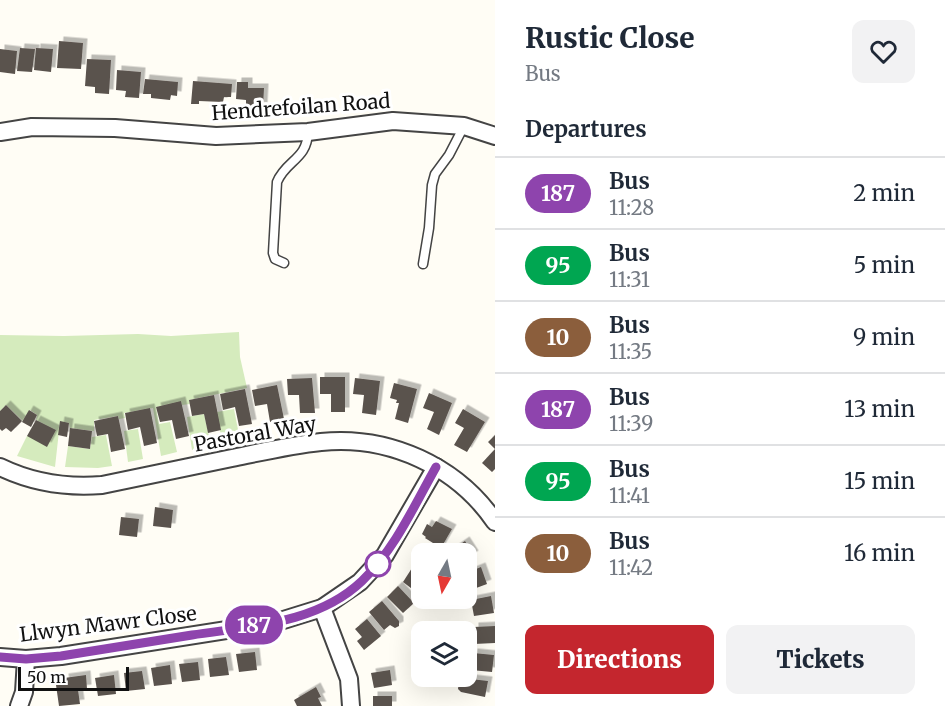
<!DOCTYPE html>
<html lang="en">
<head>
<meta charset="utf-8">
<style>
	:root { --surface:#fff; --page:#f2f2f3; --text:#1f2937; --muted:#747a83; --line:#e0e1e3; --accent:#c4262e }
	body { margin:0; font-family:Merriweather,serif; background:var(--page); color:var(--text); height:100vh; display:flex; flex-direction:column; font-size:22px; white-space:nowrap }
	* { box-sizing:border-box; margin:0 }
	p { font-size:20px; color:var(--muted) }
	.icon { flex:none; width:33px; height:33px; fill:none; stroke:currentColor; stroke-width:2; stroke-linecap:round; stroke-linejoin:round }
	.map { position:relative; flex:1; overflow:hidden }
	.sheet { display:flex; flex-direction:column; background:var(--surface); width:450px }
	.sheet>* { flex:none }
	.badge { padding:0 12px; border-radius:20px; font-size:21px; line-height:39px }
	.needle { width:39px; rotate:189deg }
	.fabs { position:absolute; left:411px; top:543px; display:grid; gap:12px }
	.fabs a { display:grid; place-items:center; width:66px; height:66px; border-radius:12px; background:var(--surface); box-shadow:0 6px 24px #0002; font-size:30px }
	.scale { position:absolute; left:18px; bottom:15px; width:111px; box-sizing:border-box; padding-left:6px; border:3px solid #111; border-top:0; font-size:16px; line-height:21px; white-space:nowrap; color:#111; -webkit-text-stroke:4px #fff; paint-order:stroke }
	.map>.badge { position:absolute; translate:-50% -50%; box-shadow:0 0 0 3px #fff }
	h2 { padding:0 30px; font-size:22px; line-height:54px }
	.round { display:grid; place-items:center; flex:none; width:63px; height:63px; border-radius:12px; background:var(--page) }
	.headline { display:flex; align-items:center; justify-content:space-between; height:102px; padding:0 30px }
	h1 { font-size:28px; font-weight:800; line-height:45px }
	.cta { display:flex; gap:12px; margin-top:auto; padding:12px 30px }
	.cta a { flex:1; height:69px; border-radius:12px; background:var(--accent); color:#fff; font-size:24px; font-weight:800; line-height:69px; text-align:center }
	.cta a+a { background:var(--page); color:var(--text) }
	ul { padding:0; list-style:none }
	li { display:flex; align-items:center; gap:18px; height:72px; padding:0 30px; border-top:2px solid var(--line) }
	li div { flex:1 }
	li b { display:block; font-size:22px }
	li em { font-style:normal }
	li .badge { min-width:66px; font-weight:700; text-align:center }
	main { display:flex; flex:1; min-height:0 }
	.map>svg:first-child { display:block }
	.green { fill:#d5ebbd }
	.building { fill:#5a524d; filter:url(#shadow) }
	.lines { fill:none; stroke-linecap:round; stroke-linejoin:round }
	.service-casing { stroke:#444; stroke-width:11 }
	.minor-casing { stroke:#444; stroke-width:20 }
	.service { stroke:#fff; stroke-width:8 }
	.minor { stroke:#fff; stroke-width:16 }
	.line-casing { stroke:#fff; stroke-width:14 }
	.line { stroke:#8e44ad; stroke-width:9 }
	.stop-dot { fill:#fff; stroke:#8e44ad; stroke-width:3 }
	.labels { text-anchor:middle; stroke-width:6; stroke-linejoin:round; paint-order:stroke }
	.street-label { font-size:20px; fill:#111; stroke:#fff }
</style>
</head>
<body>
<main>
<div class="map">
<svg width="495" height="706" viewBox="0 0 495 706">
	<defs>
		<filter id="shadow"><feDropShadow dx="4.5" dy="-4.5" stdDeviation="0" flood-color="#0004"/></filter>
	</defs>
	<rect width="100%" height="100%" fill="#fffdf5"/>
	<g class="green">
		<polygon points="239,332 240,357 247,388 189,400 190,404 182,405 181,402 156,407 159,424 170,422 177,452 161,456 153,408 124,413 125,418 119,419 118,416 94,420 94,431 70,428 69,423 60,422 55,467 17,456 27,436 55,430 36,420 37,415 30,410 23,421 6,405 0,411 0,335 64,336 138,334 171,336"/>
		<polygon points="234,409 240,440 222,443 217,412"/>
		<polygon points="204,414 211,445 192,450 187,417"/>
		<polygon points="138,429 143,459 128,462 124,431"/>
		<polygon points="106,435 112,466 98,468 65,467 68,446 90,449 92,437"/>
	</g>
	<g class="building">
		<polygon points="59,41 83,43 81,69 57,68"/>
		<polygon points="20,48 35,49 32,72 17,71"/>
		<polygon points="36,48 53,49 51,72 34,70"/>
		<polygon points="0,49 17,51 15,74 0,72"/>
		<polygon points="87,59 111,60 109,94 95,93 95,87 85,86"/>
		<polygon points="117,70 141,72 139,98 125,97 126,91 116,90"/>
		<polygon points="145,79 178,82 177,96 171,95 170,100 151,98 151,94 143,94"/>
		<polygon points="193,81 232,84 231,97 224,97 223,102 199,101 199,104 191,104"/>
		<polygon points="237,82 248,82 248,88 264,88 263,107 246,106 246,100 236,99"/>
		<polygon points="320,377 345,377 345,412 331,412 331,394 320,394"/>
		<polygon points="312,378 315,413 300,413 299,395 288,395 287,379"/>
		<polygon points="355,378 380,381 376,415 362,413 364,395 353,394"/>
		<polygon points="394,383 417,389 408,423 395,419 399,403 396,403 397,400 390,398"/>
		<polygon points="277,385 284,419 270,422 267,404 255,406 252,390"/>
		<polygon points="245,389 252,424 239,426 235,407 223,410 220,394"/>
		<polygon points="429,393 452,403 439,435 427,429 434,412 423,408"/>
		<polygon points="214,395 221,430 208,433 204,414 192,416 189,400"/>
		<polygon points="181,401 189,436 176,439 172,420 160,422 156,407"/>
		<polygon points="6,405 22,421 11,432 6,428 2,431 0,429 0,411"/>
		<polygon points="150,408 157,443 144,446 140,427 128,430 125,413"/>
		<polygon points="463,409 485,422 467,452 454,445 464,428 455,423"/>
		<polygon points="29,410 37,415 31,427 22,422"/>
		<polygon points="118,416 125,449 111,452 108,434 97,436 94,421"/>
		<polygon points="36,420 56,430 47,447 27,436"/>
		<polygon points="60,421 69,423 67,437 58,435"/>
		<polygon points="70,428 92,431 90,449 68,446"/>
		<polygon points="495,435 495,469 492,472 482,463 495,449 488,442"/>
		<polygon points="155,507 173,510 171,528 153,526"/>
		<polygon points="121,517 139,519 137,537 119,535"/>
		<polygon points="436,521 452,529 441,548 425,538 426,537 422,534 427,524 432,527"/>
		<polygon points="465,541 474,555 466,560 466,554 446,554"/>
		<polygon points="481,567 487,584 468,591 466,573"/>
		<polygon points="412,568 422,575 420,595 403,582"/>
		<polygon points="398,586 414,603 403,613 387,597"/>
		<polygon points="491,596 494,613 474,616 471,600"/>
		<polygon points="382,601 399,621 399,626 395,628 390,625 384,630 369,612"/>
		<polygon points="367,619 381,636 364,650 357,641 362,637 355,629"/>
		<polygon points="495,626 495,643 474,644 474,627"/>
		<polygon points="255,652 257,670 239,672 236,654"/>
		<polygon points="473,653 494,655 492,672 471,670"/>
		<polygon points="226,657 229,675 210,677 208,659"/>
		<polygon points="198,662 200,680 182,682 179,664"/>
		<polygon points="170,665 172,684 154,686 151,668"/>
		<polygon points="390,670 392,685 374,688 371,673"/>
		<polygon points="142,671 145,689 126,691 124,673"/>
		<polygon points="86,675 87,689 78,690 80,704 59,706 56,685 65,684 64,678"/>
		<polygon points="114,675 116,694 98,696 95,678"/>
		<polygon points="462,678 488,681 485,697 461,692 458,689 459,680"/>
		<polygon points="316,687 321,697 318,698 322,706 297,706 294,700"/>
		<rect x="373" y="696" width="19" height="10"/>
	</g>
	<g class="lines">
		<defs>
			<g id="service">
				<path d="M284 263 275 259 273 253 277 182C286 160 307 160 308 132"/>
				<polyline points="423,264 429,228 432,185 435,174 449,155 464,126"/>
			</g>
			<g id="minor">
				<polyline points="0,132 32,127 115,128 216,136 308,132 393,121 464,126 495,136"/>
				<path d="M0 467C33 483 65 488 102 485 145 476 188 467 232 458 261 452 291 445 321 442 389 435 457 466 495 522"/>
				<polyline points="322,608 349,679 351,706"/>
				<polyline points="0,657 26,659 61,656 277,622 322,608 360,582 385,555 436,467"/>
				<polyline points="19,706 24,692 26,659"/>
			</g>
		</defs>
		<use href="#service" class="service-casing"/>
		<use href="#minor" class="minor-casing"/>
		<use href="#service" class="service"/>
		<use href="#minor" class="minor"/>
	</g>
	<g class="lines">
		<defs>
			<path id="line" d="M0 657 26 659 61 656C105 649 148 642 192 635 250 626 317 624 362 581 395 549 414 506 436 467"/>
		</defs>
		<use href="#line" class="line-casing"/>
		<use href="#line" class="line"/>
	</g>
	<circle class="stop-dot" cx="378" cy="564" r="12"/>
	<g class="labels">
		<g class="street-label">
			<text transform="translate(301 107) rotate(-4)" y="7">Hendrefoilan Road</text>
			<text transform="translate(255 434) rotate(-10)" y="7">Pastoral Way</text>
			<text transform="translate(108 624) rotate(-7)" y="7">Llwyn Mawr Close</text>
		</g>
	</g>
</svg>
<div class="fabs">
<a><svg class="needle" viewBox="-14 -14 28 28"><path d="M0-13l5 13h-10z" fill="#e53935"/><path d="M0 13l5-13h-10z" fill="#747a83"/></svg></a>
<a><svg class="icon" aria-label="layers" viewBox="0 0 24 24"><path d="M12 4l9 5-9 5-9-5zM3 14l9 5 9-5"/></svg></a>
</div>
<div class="scale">50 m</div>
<b class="badge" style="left:254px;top:625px;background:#8e44ad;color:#fff">187</b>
</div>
<section class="sheet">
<div class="headline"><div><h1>Rustic Close</h1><p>Bus</p></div><a class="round"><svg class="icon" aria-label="heart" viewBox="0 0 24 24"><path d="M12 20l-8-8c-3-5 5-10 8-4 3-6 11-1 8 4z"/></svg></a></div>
<h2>Departures</h2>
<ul>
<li><span class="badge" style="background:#8e44ad;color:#fff">187</span><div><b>Bus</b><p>11:28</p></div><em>2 min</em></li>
<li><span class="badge" style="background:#00a651;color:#fff">95</span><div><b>Bus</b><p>11:31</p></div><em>5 min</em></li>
<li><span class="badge" style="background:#8b5e3c;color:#fff">10</span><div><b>Bus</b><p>11:35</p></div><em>9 min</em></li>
<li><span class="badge" style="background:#8e44ad;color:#fff">187</span><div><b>Bus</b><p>11:39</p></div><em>13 min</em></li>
<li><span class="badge" style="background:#00a651;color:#fff">95</span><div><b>Bus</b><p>11:41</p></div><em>15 min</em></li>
<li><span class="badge" style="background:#8b5e3c;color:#fff">10</span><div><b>Bus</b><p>11:42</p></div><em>16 min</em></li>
</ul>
<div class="cta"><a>Directions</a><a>Tickets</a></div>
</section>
</main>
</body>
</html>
